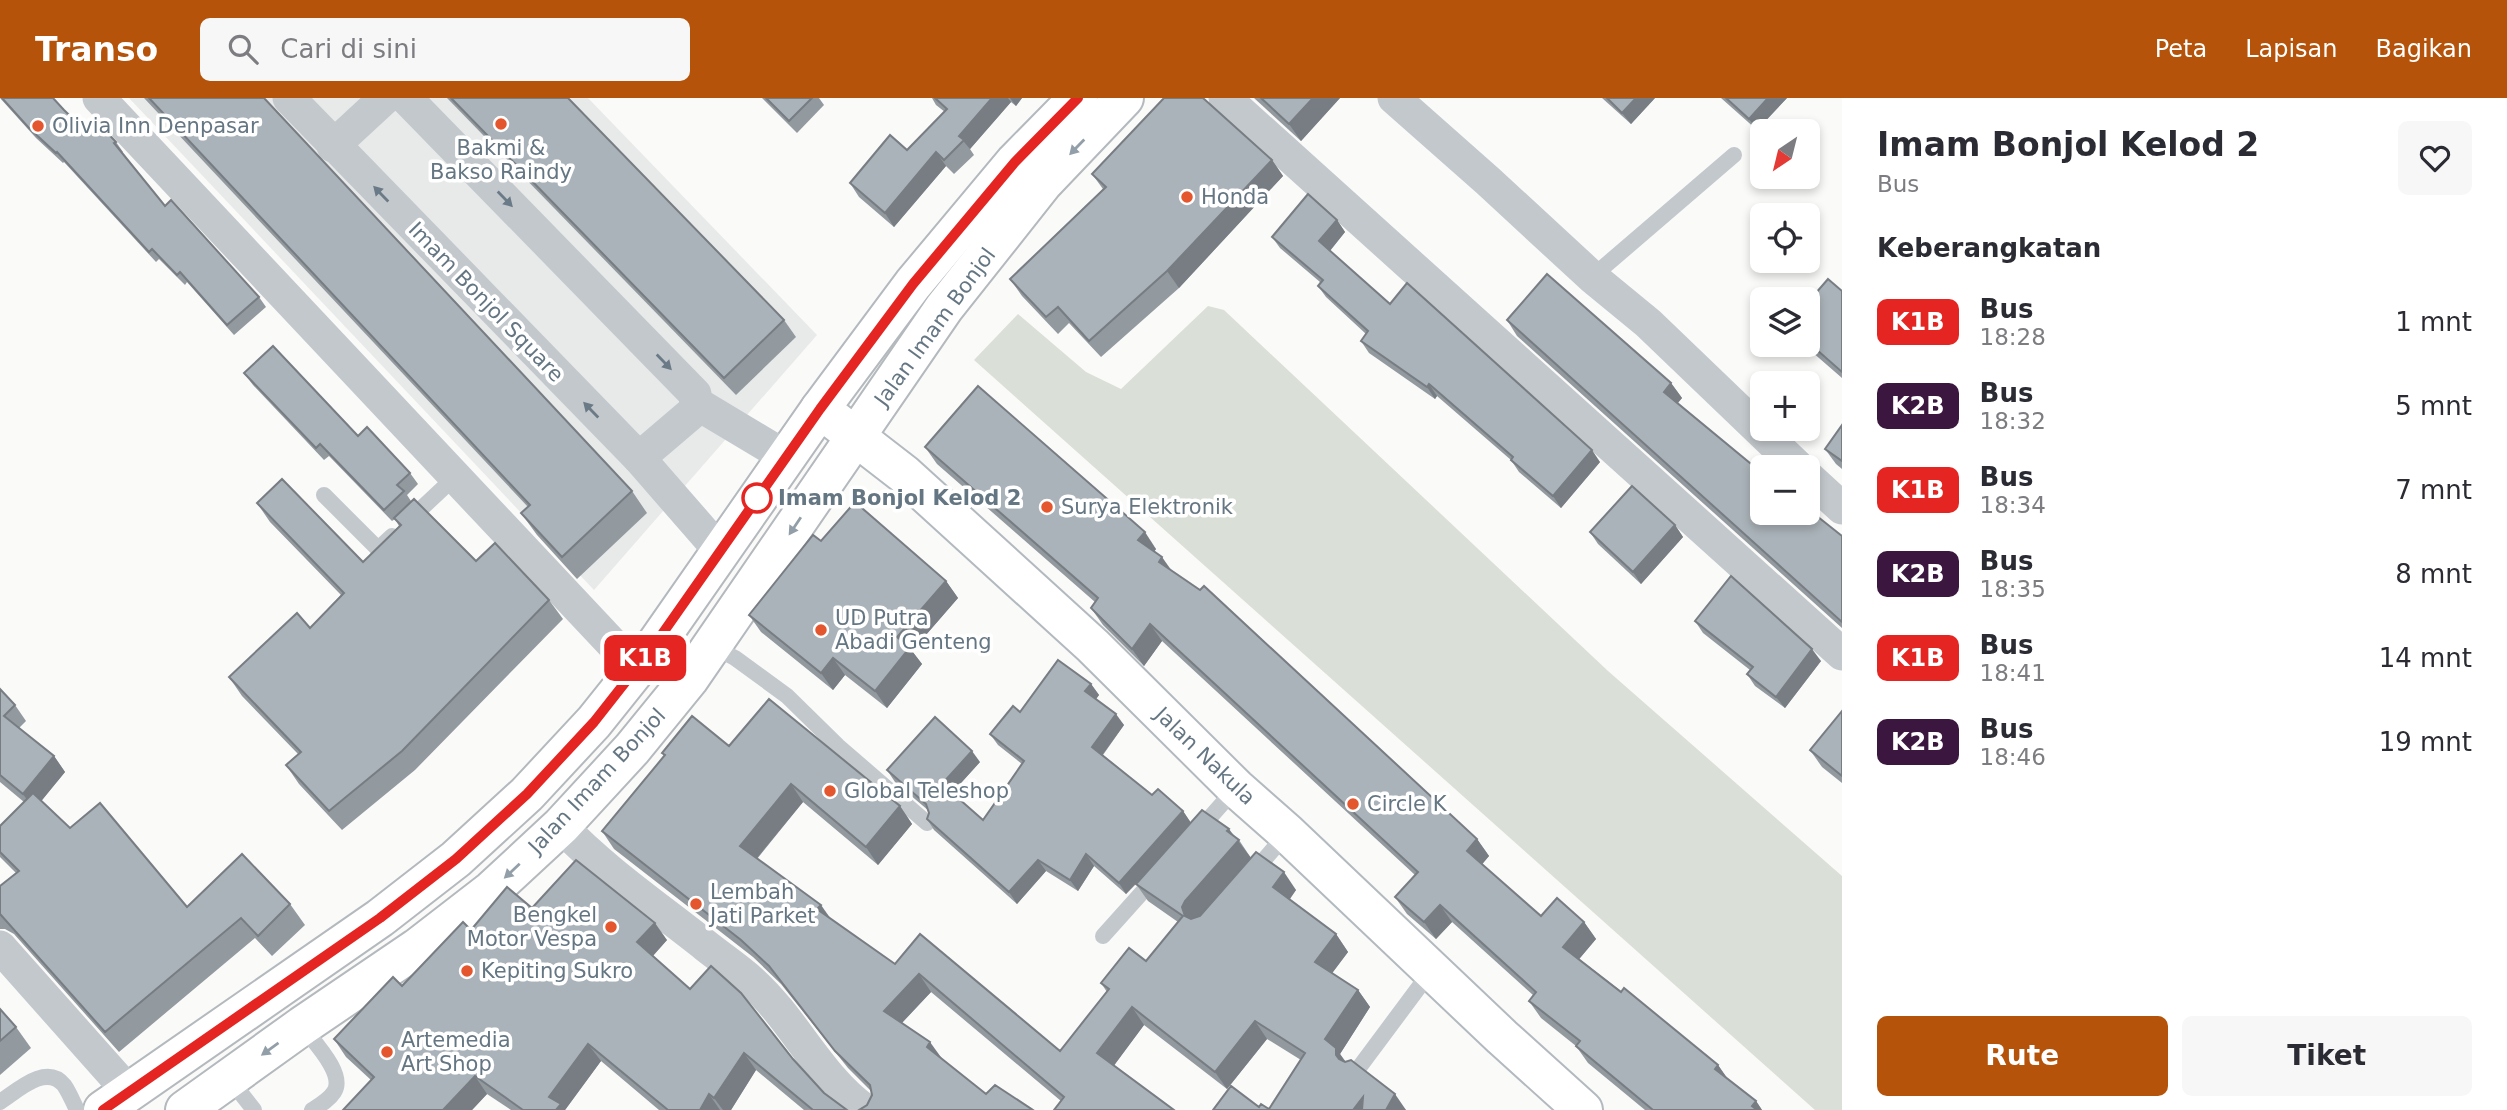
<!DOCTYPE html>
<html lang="id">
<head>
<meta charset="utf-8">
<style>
	:root { --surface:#fff; --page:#f7f7f7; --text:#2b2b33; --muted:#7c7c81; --accent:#b45309 }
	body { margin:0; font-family:"DejaVu Sans",sans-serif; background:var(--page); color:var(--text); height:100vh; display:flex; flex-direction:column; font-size:26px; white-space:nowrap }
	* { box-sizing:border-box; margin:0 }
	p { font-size:23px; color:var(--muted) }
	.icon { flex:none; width:38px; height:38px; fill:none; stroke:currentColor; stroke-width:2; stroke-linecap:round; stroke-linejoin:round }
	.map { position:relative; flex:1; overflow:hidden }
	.drawer { display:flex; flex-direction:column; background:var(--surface); width:665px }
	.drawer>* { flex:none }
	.badge { padding:0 14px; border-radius:10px; font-size:24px; line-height:46px }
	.needle { width:46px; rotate:215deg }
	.controls { position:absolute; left:1750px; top:21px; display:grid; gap:14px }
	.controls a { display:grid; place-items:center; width:70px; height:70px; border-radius:10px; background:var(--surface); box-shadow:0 4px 10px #0003; font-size:35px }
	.map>.badge { position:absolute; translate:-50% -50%; box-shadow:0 0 0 4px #fff }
	h2 { padding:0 35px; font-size:26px; line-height:63px }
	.round { display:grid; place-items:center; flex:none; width:74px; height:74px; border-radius:10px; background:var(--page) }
	.head { display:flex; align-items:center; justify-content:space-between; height:119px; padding:0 35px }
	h1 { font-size:33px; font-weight:700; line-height:52px }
	.button { display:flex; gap:14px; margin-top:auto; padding:14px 35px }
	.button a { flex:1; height:80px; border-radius:10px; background:var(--accent); color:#fff; font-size:28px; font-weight:700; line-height:80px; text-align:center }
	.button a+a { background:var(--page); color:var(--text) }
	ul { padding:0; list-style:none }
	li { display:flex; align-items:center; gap:21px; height:84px; padding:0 35px }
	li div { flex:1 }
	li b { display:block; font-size:26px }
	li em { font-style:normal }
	li .badge { min-width:77px; font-weight:700; text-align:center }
	header { display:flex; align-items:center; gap:42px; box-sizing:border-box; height:98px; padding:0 35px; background:var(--accent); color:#fff }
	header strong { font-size:33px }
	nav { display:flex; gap:38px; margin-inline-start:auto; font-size:24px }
	.search { width:490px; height:63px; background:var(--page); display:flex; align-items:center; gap:18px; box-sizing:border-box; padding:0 24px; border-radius:10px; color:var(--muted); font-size:26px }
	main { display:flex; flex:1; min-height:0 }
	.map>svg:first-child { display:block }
	.built { fill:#e8e9e9 }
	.green { fill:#dadfd7 }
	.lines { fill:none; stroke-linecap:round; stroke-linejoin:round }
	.secondary-casing { stroke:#b3babf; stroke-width:42 }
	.trunk-casing { stroke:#b4b9bd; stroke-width:42 }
	.service { stroke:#c3c8cc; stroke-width:16 }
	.minor { stroke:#c3c8cc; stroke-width:33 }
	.secondary { stroke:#fff; stroke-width:38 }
	.trunk { stroke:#fff; stroke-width:38 }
	.wall { fill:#929a9f }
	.shaded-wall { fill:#777d82 }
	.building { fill:#aab3b9; stroke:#777d82; stroke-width:2 }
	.oneway { fill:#939fa8 }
	.oneway2 { fill:#6a7a87 }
	.line-casing { stroke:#fff; stroke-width:16 }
	.line { stroke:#e52522; stroke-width:10 }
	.poi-dot { fill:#e4572e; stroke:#fff; stroke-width:2.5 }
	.stop-dot { fill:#fff; stroke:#e52522; stroke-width:3.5 }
	.labels { text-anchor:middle; stroke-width:7; stroke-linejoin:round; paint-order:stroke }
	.poi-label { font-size:21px; fill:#657683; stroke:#fff; text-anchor:start }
	.street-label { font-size:21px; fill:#657683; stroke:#fff }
	.stop-label { font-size:21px; font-weight:bold; fill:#657683; stroke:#fff; text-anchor:start }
</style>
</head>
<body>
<header>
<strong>Transo</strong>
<div class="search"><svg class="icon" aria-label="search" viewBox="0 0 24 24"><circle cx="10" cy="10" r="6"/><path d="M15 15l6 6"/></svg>Cari di sini</div>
<nav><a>Peta</a><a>Lapisan</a><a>Bagikan</a></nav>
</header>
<main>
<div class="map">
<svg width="1842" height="1012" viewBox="0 0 1842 1012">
	<rect width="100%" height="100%" fill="#fafaf8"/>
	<polygon class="built" points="129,0 588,0 817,237 594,492"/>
	<polygon class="green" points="1208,208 1224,212 1608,573 1842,778 1842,1012 1815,1012 974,262 1018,216 1086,274 1121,291"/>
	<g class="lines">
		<defs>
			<polyline id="secondary" points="820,311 904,376 1093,548 1236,690 1287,735 1502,939 1583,1012"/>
			<g id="trunk">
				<polyline points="103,1012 380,820 456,761 527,696 594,624 654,549 820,311 913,186 1015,64 1078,0"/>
				<polyline points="185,1012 302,928 417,850 492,792 561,728 632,651 689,581 944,210 1043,85 1124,0"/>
			</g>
		</defs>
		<use href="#secondary" class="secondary-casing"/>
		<use href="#trunk" class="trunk-casing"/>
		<g class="service">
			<polyline points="1592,179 1734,57"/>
			<polyline points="324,397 378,451 392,438"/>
			<polyline points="408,423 455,379"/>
			<polyline points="712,548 735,560 787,598 838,648 927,725"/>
			<polyline points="1198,733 1236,690"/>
			<polyline points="1252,776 1287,735"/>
			<polyline points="1103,838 1155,780"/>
			<path d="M302 928C313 943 346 976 334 994 329 1002 320 1007 312 1012"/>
			<polyline points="1358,971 1431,873"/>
			<polyline points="229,980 254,1012"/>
			<path d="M0 1004C17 993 46 965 64 987 69 994 73 1004 77 1012"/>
		</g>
		<g class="minor">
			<polyline points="99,0 636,571"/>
			<polyline points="289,0 639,360 720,453"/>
			<polyline points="406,0 695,296 696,305 693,314 639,360"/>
			<polyline points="1225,0 1842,556"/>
			<polyline points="1394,0 1488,83 1592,179 1648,225 1798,369"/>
			<polyline points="333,48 385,0"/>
			<polyline points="696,305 786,359"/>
			<polyline points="1808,379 1842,410"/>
			<path d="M561 728C604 773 657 809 706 848 721 860 738 871 752 884 795 923 818 978 865 1012"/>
			<polyline points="0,849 129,994"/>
		</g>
		<use href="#secondary" class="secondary"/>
		<use href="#trunk" class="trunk"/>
	</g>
	<g class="wall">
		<polygon points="0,0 53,0 64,12 89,36 116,44 123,54 121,55 165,108 259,199 266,209 234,237 187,184 185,187 159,161 156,164 64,64 63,65 36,40"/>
		<polygon points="144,0 264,0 632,393 647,415 577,481 537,437 521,415 528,409"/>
		<polygon points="447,0 568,0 784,222 796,239 736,297"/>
		<polygon points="762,0 819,0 824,7 797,35"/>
		<polygon points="932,0 1022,0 1016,8 1011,4 970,51 974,57 954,76 946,68 894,129 859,99 850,85 907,52 945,14 936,7"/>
		<polygon points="1254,0 1340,0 1301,43"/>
		<polygon points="1602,0 1655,0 1631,26"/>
		<polygon points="1721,0 1787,0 1757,32"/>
		<polygon points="1207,3 1272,62 1283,78 1179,190 1101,259 1069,225 1058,236 1022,198 1010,181 1103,91 1092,76"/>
		<polygon points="1337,122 1345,134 1330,153 1390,206 1600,364 1561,410 1519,374 1511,362 1437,298 1435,301 1369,255 1361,243 1366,236 1326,199 1318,188 1320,184 1280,150 1272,139"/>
		<polygon points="1842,193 1842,280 1804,247 1808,247 1808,204"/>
		<polygon points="1507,222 1671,285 1682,300 1678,305 1762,375 1842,438 1842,530 1517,238"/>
		<polygon points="244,275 358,338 410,375 418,386 407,397 411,403 476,463 549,502 563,521 415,672 342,732 299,686 286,667 298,656 242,598 229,579 310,530 341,497 270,424 257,405 363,464 399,428 395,421 392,423 329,358 324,362 253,287"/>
		<polygon points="1842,327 1842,371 1836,366 1825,351"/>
		<polygon points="925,349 1156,451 1154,454 1172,473 1477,741 1489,758 1482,766 1541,818 1584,824 1596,841 1579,861 1718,967 1728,982 1756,1003 1762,1012 1645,1012 1588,965 1576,948 1541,920 1529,903 1533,897 1452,824 1436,841 1407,816 1395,799 1415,777 1162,543 1144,568 1103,527 1091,510 1095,504 937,366"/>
		<polygon points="1675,427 1683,439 1641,486 1598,446 1590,434"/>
		<polygon points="821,443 946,483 958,500 912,553 922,566 887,610 845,577 833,592 761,534 749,517"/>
		<polygon points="1695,523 1821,563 1785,610 1755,588 1747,576 1750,572 1703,535"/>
		<polygon points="1091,586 1099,597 1096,601 1124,627 1103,657 1152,697 1183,713 1191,725 1235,739 1239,742 1251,760 1296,792 1289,801 1336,836 1348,854 1332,875 1358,892 1370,909 1340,956 1346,964 1406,1012 1213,1012 1259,1009 1269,1011 1301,962 1267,941 1227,991 1144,927 1114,967 1061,1003 931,894 902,925 943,962 986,996 1033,1012 867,1007 872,997 871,993 848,970 781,886 753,859 614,751 602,733 664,658 662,655 729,648 900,708 912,726 878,767 803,704 757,761 831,821 895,866 920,836 1060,953 1107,894 1101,885 1146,863 1178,824 1148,803 1136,786 1126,796 1094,768 1078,793 1046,773 1017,806 934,732 927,721 929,715 929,713 895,684 887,672 980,664 952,695 983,722 1022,666 998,647 990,636 1020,614"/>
		<polygon points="0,591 15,607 26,623 19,630 54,658 65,674 41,703 70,730 187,809 290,806 305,827 272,858 255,840 119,954 14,836 5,831 0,831 0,788 16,775 0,759 0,728 24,704 0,684"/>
		<polygon points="1842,613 1842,685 1822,669 1810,652"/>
		<polygon points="532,810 667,842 653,858 690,891 793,961 824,995 847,1012 804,1012 756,972 731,1012 659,1012 601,963 565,1012 511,1012 487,996 472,1012 343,1012 371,982 346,959 334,941 471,832"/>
		<polygon points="0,911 16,929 31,950 0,977"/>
	</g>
	<g class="shaded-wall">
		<polygon points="992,0 1008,0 1011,4 970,51 959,38"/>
		<polygon points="1010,0 1022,0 1016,8"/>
		<polygon points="1313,0 1340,0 1301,43 1289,26"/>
		<polygon points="1636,0 1655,0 1631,26 1622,15"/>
		<polygon points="1768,0 1787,0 1757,32 1749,21"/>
		<polygon points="936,54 946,68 894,129 885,115"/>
		<polygon points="1272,62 1283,78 1179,190 1167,173"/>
		<polygon points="1337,122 1345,134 1328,155 1319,143"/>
		<polygon points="1671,285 1682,300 1674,309 1664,294"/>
		<polygon points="1429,286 1437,298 1435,301 1427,289"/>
		<polygon points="1592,352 1600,364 1561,410 1553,398"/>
		<polygon points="1675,427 1683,439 1641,486 1633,474"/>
		<polygon points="1145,434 1156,451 1150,459 1138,442"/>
		<polygon points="1162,459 1174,476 1159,464"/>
		<polygon points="946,483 958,500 912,553 922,566 887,610 875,593 897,539"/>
		<polygon points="1150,526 1162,543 1144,568 1132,551"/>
		<polygon points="1812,551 1821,563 1785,610 1776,599"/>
		<polygon points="833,560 845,577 833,592 821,575"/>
		<polygon points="1091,586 1099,597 1093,605 1085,593"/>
		<polygon points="1116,616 1124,627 1100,660 1092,649"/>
		<polygon points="972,653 980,664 950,697 942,686"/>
		<polygon points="54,658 65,674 34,712 23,696"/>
		<polygon points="791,686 803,704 752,766 740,748"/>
		<polygon points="900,708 912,726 878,767 866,749"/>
		<polygon points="1183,713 1191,725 1126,796 1119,785"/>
		<polygon points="1229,731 1251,760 1195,827 1185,818 1182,809"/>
		<polygon points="1477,741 1489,758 1479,770 1467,753"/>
		<polygon points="1086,756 1094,768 1078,793 1070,782"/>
		<polygon points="1038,762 1046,773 1017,806 1009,794"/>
		<polygon points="1284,774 1296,792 1286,807 1273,789"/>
		<polygon points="821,807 833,824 817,811"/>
		<polygon points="1440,807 1452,824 1436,841 1424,824"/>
		<polygon points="1584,824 1596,841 1575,866 1563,849"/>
		<polygon points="655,825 667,842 649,862 637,844"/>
		<polygon points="1336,836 1348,854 1327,882 1315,864"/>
		<polygon points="919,876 931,894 896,931 884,913"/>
		<polygon points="1358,892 1370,909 1340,956 1348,968 1348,975 1325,941"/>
		<polygon points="1132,909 1144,927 1110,973 1097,955"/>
		<polygon points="1255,923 1267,941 1227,991 1215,974"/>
		<polygon points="930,944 943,962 927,949"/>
		<polygon points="588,946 601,963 565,1012 556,1012 549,999"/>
		<polygon points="744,955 756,972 731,1012 723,1012 714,1000"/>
		<polygon points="1718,967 1730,984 1715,971"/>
		<polygon points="475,978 487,996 472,1012 443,1012"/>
		<polygon points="709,996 720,1012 700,1012"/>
		<polygon points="1395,996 1406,1012 1386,1012"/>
		<polygon points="1363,999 1372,1012 1353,1012"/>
		<polygon points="1756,1003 1762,1012 1754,1012 1752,1008"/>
	</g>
	<g class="building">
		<polygon points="2,0 53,0 64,12 89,36 99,26 116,44 114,45 165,108 171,102 259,199 227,227 180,174 177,177 152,151 149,154 57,54 56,55 29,30"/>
		<polygon points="149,0 264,0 632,393 562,459 521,415 530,407"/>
		<polygon points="451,0 568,0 784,222 724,280"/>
		<polygon points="766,0 812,0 789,23"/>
		<polygon points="935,0 992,0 959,38 964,42 944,62 936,54 885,115 850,85 890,37 907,52 947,11"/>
		<polygon points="1164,0 1203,0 1272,62 1167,173 1089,243 1058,209 1046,219 1010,181 1106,89 1092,76"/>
		<polygon points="1261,0 1313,0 1289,26"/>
		<polygon points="1607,0 1636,0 1622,15"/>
		<polygon points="1726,0 1768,0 1749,21"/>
		<polygon points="1308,96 1337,122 1319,143 1390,206 1407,185 1592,352 1553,398 1511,362 1513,359 1429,286 1427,289 1361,243 1368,233 1318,188 1323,182 1272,139"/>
		<polygon points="1547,176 1671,285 1664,294 1762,375 1762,415 1808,415 1808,411 1842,438 1842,524 1507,222"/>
		<polygon points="1828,181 1842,193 1842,274 1808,244 1808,204"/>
		<polygon points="273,248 358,338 367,329 410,375 397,387 404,393 384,412 320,346 316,350 244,275"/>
		<polygon points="978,288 1145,434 1138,442 1162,459 1159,464 1200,492 1204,488 1477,741 1467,753 1541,818 1557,800 1584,824 1563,849 1621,894 1624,890 1718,967 1715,971 1756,1003 1752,1008 1757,1012 1653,1012 1576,948 1580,943 1529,903 1536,894 1440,807 1424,824 1395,799 1418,774 1150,526 1132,551 1091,510 1098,500 925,349"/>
		<polygon points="1842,327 1842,363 1825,351"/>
		<polygon points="282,381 363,464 401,427 394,420 414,401 476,463 495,445 549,502 402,653 329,713 286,667 301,654 229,579 297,515 310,530 344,495 257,405"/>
		<polygon points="1632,388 1675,427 1633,474 1590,434"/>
		<polygon points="855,404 946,483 897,539 910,549 875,593 833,560 821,575 749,517 813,437 821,443"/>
		<polygon points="1731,478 1812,551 1776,599 1747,576 1753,569 1695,523"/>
		<polygon points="1058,562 1091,586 1085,593 1116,616 1092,649 1152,697 1158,691 1183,713 1119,785 1086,756 1070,782 1038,762 1009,794 927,721 929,715 926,706 887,672 935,619 972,653 942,686 983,722 1024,663 990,636 1013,608 1020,614"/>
		<polygon points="0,591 15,607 4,618 54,658 23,696 0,677"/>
		<polygon points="769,601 900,708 866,749 791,686 740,748 821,807 817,811 895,866 920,836 1060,953 1109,891 1101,885 1129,850 1146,863 1183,818 1136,786 1202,712 1229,731 1227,733 1239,742 1185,803 1182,809 1185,818 1191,821 1200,818 1256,754 1284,774 1273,789 1336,836 1315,864 1358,892 1325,941 1336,950 1336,957 1339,961 1345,964 1351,962 1395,996 1386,1012 1362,1012 1363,999 1353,1012 1213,1012 1231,988 1259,1009 1261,1006 1269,1011 1305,955 1255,923 1215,974 1132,909 1097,955 1174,1012 1054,1012 1064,999 919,876 884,913 930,944 927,949 986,996 995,987 1033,1012 859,1012 867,1007 872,997 870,987 835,953 769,868 741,842 602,733 665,657 662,655 692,618 729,648"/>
		<polygon points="1842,613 1842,678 1810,652"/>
		<polygon points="33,695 70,730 100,705 187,809 242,756 290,806 258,838 241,820 105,934 0,816 0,788 19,773 0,754 0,728"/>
		<polygon points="576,762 655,825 637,844 690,891 711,868 741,895 793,961 824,995 847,1012 813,1012 744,955 714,1000 709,996 700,1012 668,1012 588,946 549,999 561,1006 556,1012 523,1012 475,978 443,1012 343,1012 374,979 334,941 393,879 402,888 463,824 471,832 507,789 532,810"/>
		<polygon points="0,911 16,929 0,943"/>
	</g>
	<defs><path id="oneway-solid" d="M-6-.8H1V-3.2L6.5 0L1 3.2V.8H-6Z" transform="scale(1.75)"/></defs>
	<g class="oneway">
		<use href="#oneway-solid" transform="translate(1077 49) rotate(134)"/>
		<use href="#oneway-solid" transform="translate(795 428) rotate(124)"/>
		<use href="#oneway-solid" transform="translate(512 773) rotate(137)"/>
		<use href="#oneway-solid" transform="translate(270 951) rotate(144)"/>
	</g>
	<g class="oneway2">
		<use href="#oneway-solid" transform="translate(381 96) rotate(-134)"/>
		<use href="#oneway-solid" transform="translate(505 101) rotate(46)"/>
		<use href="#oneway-solid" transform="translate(664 264) rotate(46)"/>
		<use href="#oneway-solid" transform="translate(591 312) rotate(-134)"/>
	</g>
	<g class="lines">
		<defs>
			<polyline id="line" points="103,1012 380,820 456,761 527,696 594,624 653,549 820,311 913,186 1015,64 1078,0"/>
		</defs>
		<use href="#line" class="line-casing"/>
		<use href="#line" class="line"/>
	</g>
	<g class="poi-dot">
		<circle cx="501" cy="26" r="7"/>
		<circle cx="38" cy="28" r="7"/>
		<circle cx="1187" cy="99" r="7"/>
		<circle cx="1047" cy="409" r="7"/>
		<circle cx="821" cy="532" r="7"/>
		<circle cx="830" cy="693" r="7"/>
		<circle cx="1353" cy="706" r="7"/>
		<circle cx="696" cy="806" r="7"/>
		<circle cx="611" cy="829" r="7"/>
		<circle cx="467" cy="873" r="7"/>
		<circle cx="387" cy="954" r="7"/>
	</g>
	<circle class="stop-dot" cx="757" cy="400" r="14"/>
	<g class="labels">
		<g class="poi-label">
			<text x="52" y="35">Olivia Inn Denpasar</text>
			<text x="501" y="57" text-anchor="middle">Bakmi &amp;<tspan x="501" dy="24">Bakso Raindy</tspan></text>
			<text x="1201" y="106">Honda</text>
			<text x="1061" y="416">Surya Elektronik</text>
			<text x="835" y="527">UD Putra<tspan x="835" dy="24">Abadi Genteng</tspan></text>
			<text x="844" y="700">Global Teleshop</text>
			<text x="1367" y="713">Circle K</text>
			<text x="710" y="801">Lembah<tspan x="710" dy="24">Jati Parket</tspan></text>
			<text x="597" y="824" text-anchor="end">Bengkel<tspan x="597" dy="24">Motor Vespa</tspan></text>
			<text x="481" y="880">Kepiting Sukro</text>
			<text x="401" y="949">Artemedia<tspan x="401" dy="24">Art Shop</tspan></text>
		</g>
		<g class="street-label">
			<text transform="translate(486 204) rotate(46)" y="7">Imam Bonjol Square</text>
			<text transform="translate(935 229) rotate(-54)" y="7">Jalan Imam Bonjol</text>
			<text transform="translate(1205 658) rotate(44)" y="7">Jalan Nakula</text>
			<text transform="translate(597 683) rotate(-47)" y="7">Jalan Imam Bonjol</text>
		</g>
		<g class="stop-label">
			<text x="778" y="407">Imam Bonjol Kelod 2</text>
		</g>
	</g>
</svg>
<div class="controls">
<a><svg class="needle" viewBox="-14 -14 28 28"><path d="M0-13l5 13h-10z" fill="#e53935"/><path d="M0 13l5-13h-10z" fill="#7c7c81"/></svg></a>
<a><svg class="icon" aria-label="locate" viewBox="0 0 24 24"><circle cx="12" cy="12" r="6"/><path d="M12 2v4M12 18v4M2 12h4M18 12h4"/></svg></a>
<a><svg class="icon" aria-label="layers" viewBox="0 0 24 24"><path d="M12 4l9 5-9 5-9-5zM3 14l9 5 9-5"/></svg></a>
<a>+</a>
<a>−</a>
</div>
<b class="badge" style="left:645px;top:560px;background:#e52522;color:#fff">K1B</b>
</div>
<section class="drawer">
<div class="head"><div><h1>Imam Bonjol Kelod 2</h1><p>Bus</p></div><a class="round"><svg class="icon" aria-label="heart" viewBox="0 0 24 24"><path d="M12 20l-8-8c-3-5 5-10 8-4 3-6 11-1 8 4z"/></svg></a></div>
<h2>Keberangkatan</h2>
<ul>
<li><span class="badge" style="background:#e52522;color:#fff">K1B</span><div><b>Bus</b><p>18:28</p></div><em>1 mnt</em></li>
<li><span class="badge" style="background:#3b163f;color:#fff">K2B</span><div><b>Bus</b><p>18:32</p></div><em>5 mnt</em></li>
<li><span class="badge" style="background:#e52522;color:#fff">K1B</span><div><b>Bus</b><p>18:34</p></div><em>7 mnt</em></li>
<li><span class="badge" style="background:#3b163f;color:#fff">K2B</span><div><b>Bus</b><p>18:35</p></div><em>8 mnt</em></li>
<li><span class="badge" style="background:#e52522;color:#fff">K1B</span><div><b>Bus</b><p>18:41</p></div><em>14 mnt</em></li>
<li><span class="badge" style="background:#3b163f;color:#fff">K2B</span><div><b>Bus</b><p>18:46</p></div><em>19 mnt</em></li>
</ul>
<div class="button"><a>Rute</a><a>Tiket</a></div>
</section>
</main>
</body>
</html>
